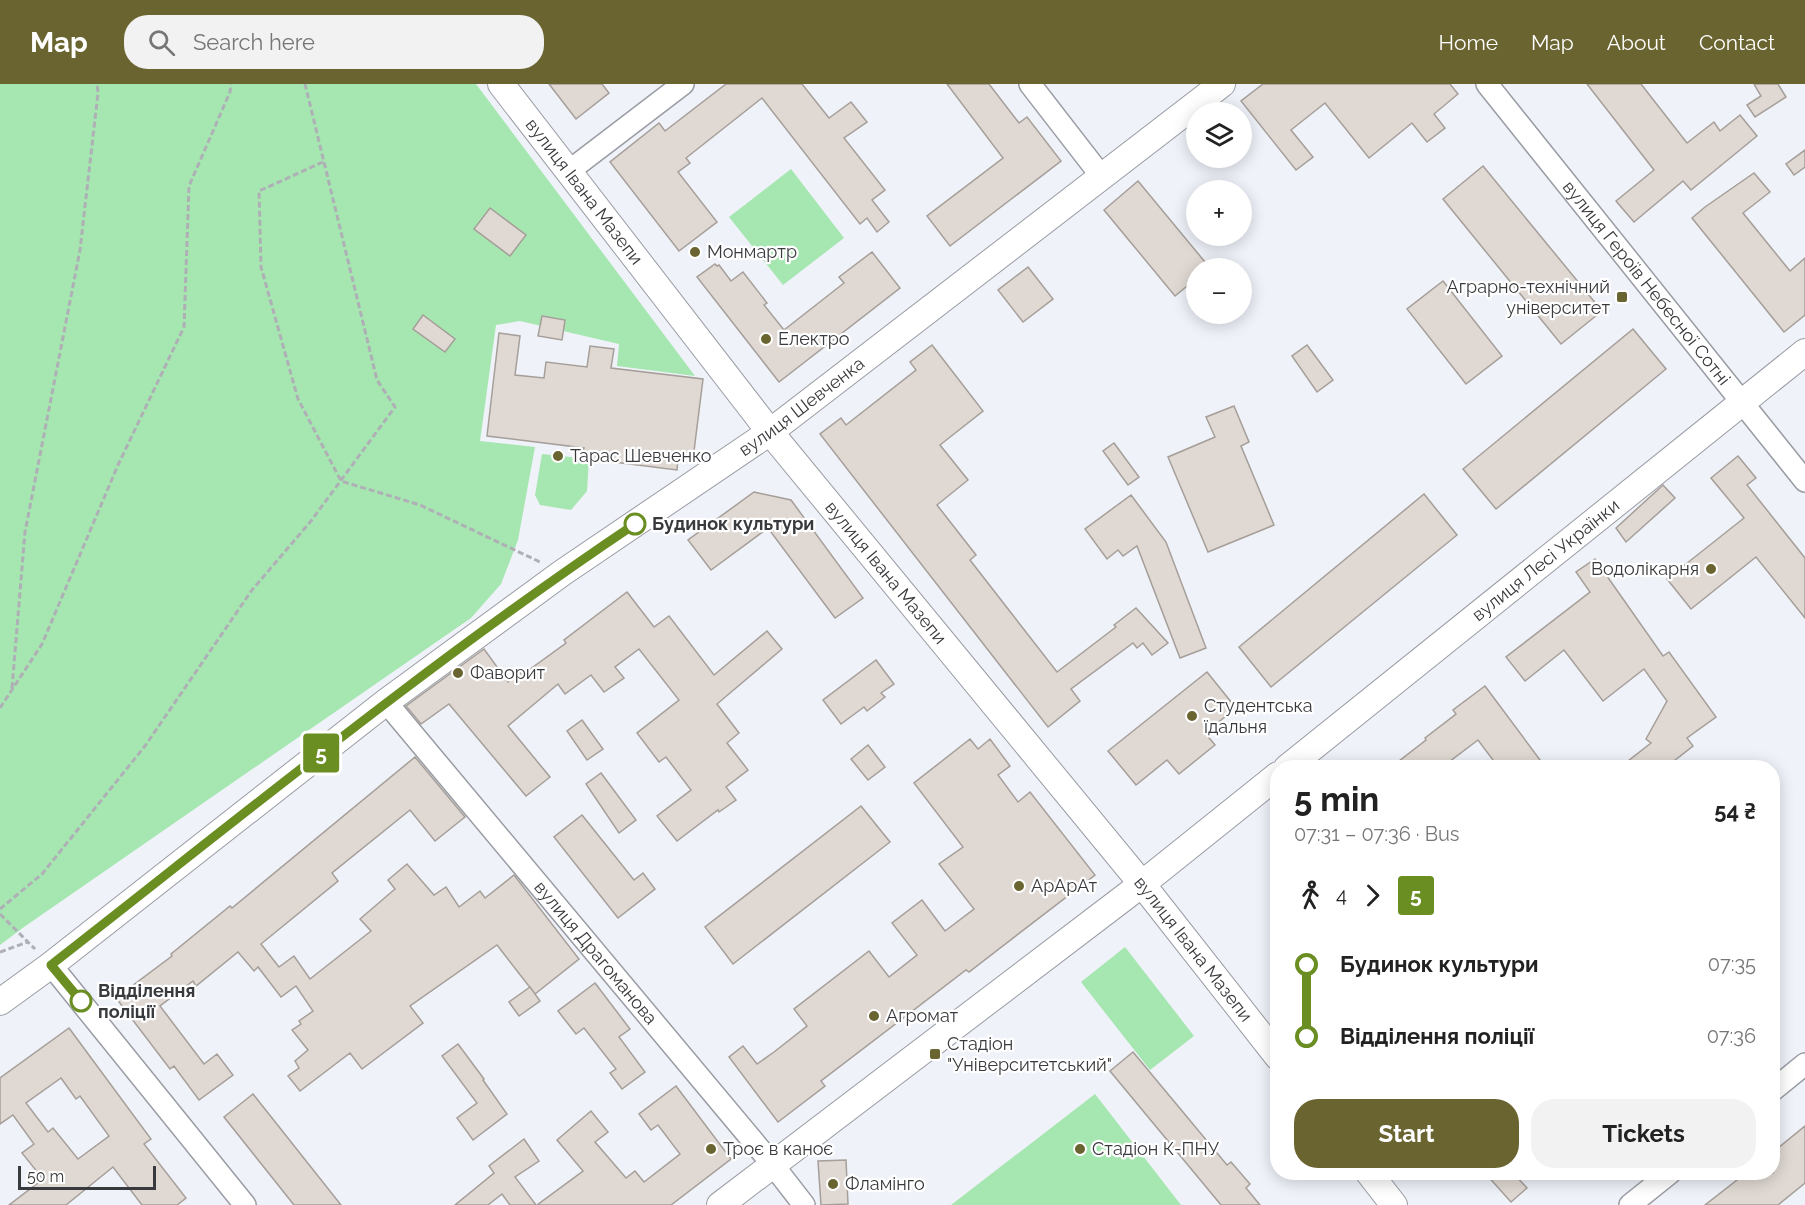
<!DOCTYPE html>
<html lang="en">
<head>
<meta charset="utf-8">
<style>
	:root { --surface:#fff; --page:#f2f2f2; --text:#222; --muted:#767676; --accent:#6a6430 }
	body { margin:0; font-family:Raleway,sans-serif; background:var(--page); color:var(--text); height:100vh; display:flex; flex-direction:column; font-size:22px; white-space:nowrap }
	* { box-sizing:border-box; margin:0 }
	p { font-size:20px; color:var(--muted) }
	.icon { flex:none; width:33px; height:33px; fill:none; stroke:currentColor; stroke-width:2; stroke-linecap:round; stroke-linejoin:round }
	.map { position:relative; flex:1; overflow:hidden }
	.details { position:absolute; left:1270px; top:676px; width:510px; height:420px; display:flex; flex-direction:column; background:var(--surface); border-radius:24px; box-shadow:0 3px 15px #0003 }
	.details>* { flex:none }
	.badge { padding:0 12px; border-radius:4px; font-size:21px; line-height:39px }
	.tools { position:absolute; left:1186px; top:18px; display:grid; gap:12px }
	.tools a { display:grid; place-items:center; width:66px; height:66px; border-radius:50%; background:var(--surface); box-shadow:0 3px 15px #0003; font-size:30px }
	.scale { position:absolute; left:18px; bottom:15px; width:138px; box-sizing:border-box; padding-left:6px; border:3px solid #393a3d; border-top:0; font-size:16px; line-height:21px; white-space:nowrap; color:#393a3d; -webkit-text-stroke:4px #fff; paint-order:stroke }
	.map>.badge { position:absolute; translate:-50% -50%; box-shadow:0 0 0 3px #fff }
	.legs { display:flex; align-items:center; gap:9px; height:66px; padding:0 24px; font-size:20px }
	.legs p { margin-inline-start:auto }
	.head { display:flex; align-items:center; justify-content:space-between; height:102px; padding:0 24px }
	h1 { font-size:33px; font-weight:700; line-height:45px }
	.action { display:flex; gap:12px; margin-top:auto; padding:12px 24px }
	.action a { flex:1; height:69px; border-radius:24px; background:var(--accent); color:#fff; font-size:24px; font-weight:700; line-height:69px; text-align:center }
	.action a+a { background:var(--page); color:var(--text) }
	ul { padding:0 24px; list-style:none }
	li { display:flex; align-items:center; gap:21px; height:72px; font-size:22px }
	li i { display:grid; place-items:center; width:9px; height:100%; margin:0 8px; background:currentColor }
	li i::after { content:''; width:15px; height:15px; margin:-8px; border:4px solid; border-radius:50%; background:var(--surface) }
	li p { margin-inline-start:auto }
	li:first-child i { background:linear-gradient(#0000 50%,currentColor 0) }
	li:last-child i { background:linear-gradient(currentColor 50%,#0000 0) }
	header { display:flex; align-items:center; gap:36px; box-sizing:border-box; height:84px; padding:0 30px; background:var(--accent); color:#fff }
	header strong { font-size:28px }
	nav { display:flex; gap:33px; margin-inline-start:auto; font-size:21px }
	.search { width:420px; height:54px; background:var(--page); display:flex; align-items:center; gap:15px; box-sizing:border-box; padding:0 21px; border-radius:24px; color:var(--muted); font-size:22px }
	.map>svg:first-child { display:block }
	.green { fill:#a6e6b0 }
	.building { fill:#e0d9d3; stroke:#a59e99; stroke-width:1.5; fill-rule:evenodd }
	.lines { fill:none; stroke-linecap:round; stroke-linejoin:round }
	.minor-casing { stroke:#9a9ca4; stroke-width:24 }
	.tertiary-casing { stroke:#9a9ca4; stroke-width:28 }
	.path { stroke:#aeb0b6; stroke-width:3; stroke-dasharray:6 3; stroke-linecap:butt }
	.minor { stroke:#fff; stroke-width:21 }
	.tertiary { stroke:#fff; stroke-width:26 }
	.line-1-casing { stroke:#fff; stroke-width:14 }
	.line-1 { stroke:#6b8e23; stroke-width:9 }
	.poi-dot { fill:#6a6430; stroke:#fff; stroke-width:2 }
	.stop-1-dot { fill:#fff; stroke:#6b8e23; stroke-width:3 }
	.labels { text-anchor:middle; stroke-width:4.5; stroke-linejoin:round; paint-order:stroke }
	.street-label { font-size:18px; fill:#393a3d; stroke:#fff }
	.poi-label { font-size:18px; fill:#393a3d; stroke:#fff; text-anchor:start }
	.stop-label { font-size:18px; font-weight:bold; fill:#393a3d; stroke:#fff; text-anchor:start }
</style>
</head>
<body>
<header>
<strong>Map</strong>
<div class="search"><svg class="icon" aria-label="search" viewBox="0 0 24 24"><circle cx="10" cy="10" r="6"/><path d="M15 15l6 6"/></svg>Search here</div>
<nav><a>Home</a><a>Map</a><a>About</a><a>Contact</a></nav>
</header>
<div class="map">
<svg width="1805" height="1121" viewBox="0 0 1805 1121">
	<rect width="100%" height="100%" fill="#eff2f9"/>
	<g class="green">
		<polygon points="0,0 476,0 695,292 617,282 619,260 520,237 496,241 480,357 535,363 518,456 501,500 471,534 24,843 0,861"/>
		<polygon points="791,85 844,154 783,201 729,133"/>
		<polygon points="542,370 589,375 587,407 571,426 540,421 535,411"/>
		<polygon points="1125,863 1194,952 1150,986 1081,898"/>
		<polygon points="1095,1010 1181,1121 951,1121"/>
	</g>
	<g class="building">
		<polygon points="549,0 602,0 609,9 576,35"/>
		<polygon points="726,0 802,0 829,34 851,18 867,38 844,54 885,106 872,116 889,138 877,148 867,134 860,140 762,14 686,74 690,79 678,88 717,138 679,167 610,78 659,39 665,47"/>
		<polygon points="947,0 989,0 1019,39 1027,33 1061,77 950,162 927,132 1003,74"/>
		<polygon points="1263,0 1450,0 1458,10 1434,30 1445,44 1427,58 1412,39 1369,74 1325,19 1291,46 1313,73 1296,86 1241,17"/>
		<polygon points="1587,0 1641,0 1687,59 1714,38 1720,47 1740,31 1757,52 1691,106 1683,97 1634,138 1616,117 1654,86"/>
		<polygon points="1754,0 1778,0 1786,13 1755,33 1747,21 1761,12"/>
		<polygon points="1805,66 1805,83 1794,91 1786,80"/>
		<polygon points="1483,82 1602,227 1561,260 1443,115"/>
		<polygon points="1754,89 1770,108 1743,129 1790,187 1805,174 1805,231 1784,248 1692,134 1705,123"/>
		<polygon points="1138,97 1210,184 1197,184 1197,194 1175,212 1104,126"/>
		<polygon points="490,124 526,151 510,172 474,145"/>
		<polygon points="872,168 900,204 779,298 697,193 715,180 717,182 719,181 731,197 743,188 767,219 764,221 784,246 844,199 839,193"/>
		<polygon points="1028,183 1053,215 1023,238 998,206"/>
		<polygon points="1443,197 1502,272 1466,300 1407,225"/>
		<polygon points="423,231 455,255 445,268 413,245"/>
		<polygon points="542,232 565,236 562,256 538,252"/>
		<polygon points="1633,245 1666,285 1496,425 1463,385"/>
		<polygon points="499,249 520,252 515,291 544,294 546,278 587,283 590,262 614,265 611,284 703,295 693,375 678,373 677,386 582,374 584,364 487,352"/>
		<polygon points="932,261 983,327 940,361 968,396 937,421 976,471 970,476 1057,588 1116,543 1114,541 1136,524 1168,559 1152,571 1143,559 1137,564 1133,559 1071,605 1080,617 1048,643 820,350 841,334 846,341 916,286 910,278"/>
		<polygon points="1307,261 1333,296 1317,308 1292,272"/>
		<polygon points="1234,322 1249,358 1241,362 1274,441 1208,468 1168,373 1215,353 1206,333"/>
		<polygon points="1114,359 1139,393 1128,401 1103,367"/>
		<polygon points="1738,372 1756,394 1747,401 1805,474 1805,534 1756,473 1691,525 1667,495 1744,434 1711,394"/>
		<polygon points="1663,401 1675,414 1626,458 1616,444"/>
		<polygon points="754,408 791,416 863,514 835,534 768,444 711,486 688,456"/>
		<polygon points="1424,410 1457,451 1271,603 1239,563"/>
		<polygon points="1131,411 1166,458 1206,564 1180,574 1137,462 1123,472 1118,466 1107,475 1085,445"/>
		<polygon points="1595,475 1663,572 1669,568 1716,633 1687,654 1693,662 1665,684 1619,684 1651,659 1646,655 1667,617 1644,585 1603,617 1564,566 1525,597 1506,573 1590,508 1576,488"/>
		<polygon points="627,508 654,543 669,532 714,591 767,547 782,565 717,620 739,649 727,659 748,686 726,703 736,716 719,728 718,726 677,757 657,732 691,706 666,673 659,678 637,649 679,616 639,565 615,583 624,594 604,608 591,591 565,610 558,600 508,642 550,693 526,712 449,620 421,640 406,622 484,565 508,598 520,588 522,591 566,559 564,556"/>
		<polygon points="876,576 894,600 881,609 885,613 867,627 864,623 841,640 823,616"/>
		<polygon points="1207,588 1236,624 1205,649 1215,661 1179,690 1167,676 1136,701 1108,667"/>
		<polygon points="1485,602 1546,684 1499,684 1478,656 1441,684 1390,684 1426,656 1425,654 1456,630 1453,626"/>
		<polygon points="582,636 603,665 587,676 567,647"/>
		<polygon points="970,655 978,665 990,655 1010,682 998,691 1018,718 1030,708 1095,791 969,888 966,886 821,997 825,1002 778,1038 729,973 743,962 757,980 774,968 807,942 794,925 869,867 889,893 917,871 892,839 922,816 945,847 974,825 939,780 963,763 914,699"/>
		<polygon points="868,661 885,683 868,696 851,675"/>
		<polygon points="415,673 465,733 435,757 410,726 332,789 338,797 261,860 279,883 294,872 310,895 371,847 360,835 395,805 388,796 407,780 434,811 446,803 459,823 480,807 485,814 514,791 579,875 535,910 497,861 410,922 423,939 362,985 350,969 300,1007 288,992 299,984 295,977 308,966 292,946 301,940 299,937 313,927 296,902 281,913 258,883 254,887 238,868 196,902 193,897 160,922 204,980 217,970 233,991 199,1016 174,982 170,985 116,914 172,872 171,870 230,822 232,824"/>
		<polygon points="601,689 636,736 619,749 586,700"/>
		<polygon points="861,722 890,758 733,880 705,843"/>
		<polygon points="582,731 634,796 643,789 655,805 618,834 554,753"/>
		<polygon points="595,899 630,945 619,953 645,988 622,1005 610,989 616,985 584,944 576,950 558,927"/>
		<polygon points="530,903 540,917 519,932 509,918"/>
		<path d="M69 944 151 1055 144 1060 186 1114 177 1121H142L113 1083 66 1121H9L43 1095 22 1069 34 1060 13 1031 0 1040V994ZM61 994 76 1015 80 1012 109 1052 78 1075 53 1044 48 1048 26 1019Z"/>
		<polygon points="458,960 484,995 483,996 507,1030 473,1056 457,1034 477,1019 442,972"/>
		<polygon points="1133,968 1227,1081 1231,1078 1250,1100 1246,1104 1260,1121 1221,1121 1110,987"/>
		<polygon points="676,1002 731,1075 671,1121 537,1121 583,1087 557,1056 591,1027 608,1048 595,1058 626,1094 635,1087 644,1098 680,1070 658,1041 651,1046 639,1030"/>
		<polygon points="253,1010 341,1121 294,1121 224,1033"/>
		<polygon points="1805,1042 1805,1099 1778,1121 1705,1121 1746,1089 1773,1089 1773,1068"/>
		<polygon points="524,1055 539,1077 515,1093 536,1121 510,1121 502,1110 488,1121 455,1121 494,1089 489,1082"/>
		<polygon points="846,1076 848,1120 821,1121 818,1077"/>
		<polygon points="1485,1089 1513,1089 1527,1104 1511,1118"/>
	</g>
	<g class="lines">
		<defs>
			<g id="minor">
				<polyline points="1030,0 1102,93"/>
				<path id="s1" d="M1487 0 1805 397"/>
				<polyline points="569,87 683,0"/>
				<path id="s2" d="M386 618 773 1081 804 1121"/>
				<polyline points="51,881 245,1121"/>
				<polyline points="1773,1006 1805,980"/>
				<polyline points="1630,1121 1670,1089"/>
			</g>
			<g id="tertiary">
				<path id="s3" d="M501 0 770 348 1142 800 1278 973"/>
				<path id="s4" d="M1287 684 1805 268"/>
				<path id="s5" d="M0 918 51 881 386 618 562 489 770 348 1222 0"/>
				<polyline points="1369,1089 1394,1121"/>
				<polyline points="720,1121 1142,800 1278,691"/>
			</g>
		</defs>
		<use href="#minor" class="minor-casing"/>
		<use href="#tertiary" class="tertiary-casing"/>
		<g class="path">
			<polyline points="323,78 259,107 261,183 298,315 341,397 420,421 540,478"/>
			<polyline points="12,604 25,448 80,166 98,9 97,0"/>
			<polyline points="0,624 42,560 118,381 184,243 189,102 230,8 231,0"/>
			<polyline points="0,825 42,790 145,662 252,506 311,437 395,323 377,296 305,0"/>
			<polyline points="0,830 35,865"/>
			<polyline points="0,868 28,858"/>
		</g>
		<use href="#minor" class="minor"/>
		<use href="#tertiary" class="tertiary"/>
	</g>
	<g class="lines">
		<defs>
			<path id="line-1" d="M81 917 51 881C243 731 432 576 635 440"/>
		</defs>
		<use href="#line-1" class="line-1-casing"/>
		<use href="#line-1" class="line-1"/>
	</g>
	<g class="poi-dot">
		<circle cx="695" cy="168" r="6"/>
		<rect x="1616" y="207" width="12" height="12" rx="3"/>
		<circle cx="766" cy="255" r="6"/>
		<circle cx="558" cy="372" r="6"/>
		<circle cx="1711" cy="485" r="6"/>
		<circle cx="458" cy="589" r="6"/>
		<circle cx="1192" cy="632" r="6"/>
		<circle cx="1019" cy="802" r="6"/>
		<circle cx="874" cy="932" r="6"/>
		<rect x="929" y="964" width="12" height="12" rx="3"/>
		<circle cx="711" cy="1065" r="6"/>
		<circle cx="1080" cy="1065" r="6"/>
		<circle cx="833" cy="1100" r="6"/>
	</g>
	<g class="stop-1-dot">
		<circle cx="635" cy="440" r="10"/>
		<circle cx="81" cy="917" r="10"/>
	</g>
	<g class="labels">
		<g class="street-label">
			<text dy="6" stroke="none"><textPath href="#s3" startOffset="136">вулиця Івана Мазепи</textPath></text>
			<text dy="6" stroke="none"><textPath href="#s1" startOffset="255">вулиця Героїв Небесної Сотні</textPath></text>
			<text dy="6" stroke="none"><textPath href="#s5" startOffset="999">вулиця Шевченка</textPath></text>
			<text dy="6" stroke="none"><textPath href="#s4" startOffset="332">вулиця Лесі Українки</textPath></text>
			<text dy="6" stroke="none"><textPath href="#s3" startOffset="622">вулиця Івана Мазепи</textPath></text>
			<text dy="6" stroke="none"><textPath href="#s3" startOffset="1108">вулиця Івана Мазепи</textPath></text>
			<text dy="6" stroke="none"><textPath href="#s2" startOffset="327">вулиця Драгоманова</textPath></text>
		</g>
		<g class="poi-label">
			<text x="707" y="174">Монмартр</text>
			<text x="1610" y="209" text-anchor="end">Аграрно-технічний<tspan x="1610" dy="21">університет</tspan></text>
			<text x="778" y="261">Електро</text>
			<text x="570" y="378">Тарас Шевченко</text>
			<text x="1699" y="491" text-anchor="end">Водолікарня</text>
			<text x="470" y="595">Фаворит</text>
			<text x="1204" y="628">Студентська<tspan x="1204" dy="21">їдальня</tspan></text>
			<text x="1031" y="808">АрАрАт</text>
			<text x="886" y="938">Агромат</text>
			<text x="947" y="966">Стадіон<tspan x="947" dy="21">"Університетський"</tspan></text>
			<text x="723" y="1071">Троє в каноє</text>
			<text x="1092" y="1071">Стадіон К-ПНУ</text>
			<text x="845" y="1106">Фламінго</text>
		</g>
		<g class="stop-label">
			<text x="652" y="446">Будинок культури</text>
			<text x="98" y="913">Відділення<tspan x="98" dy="21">поліції</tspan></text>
		</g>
	</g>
</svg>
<div class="tools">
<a><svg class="icon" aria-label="layers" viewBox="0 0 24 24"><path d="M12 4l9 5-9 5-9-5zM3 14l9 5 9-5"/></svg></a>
<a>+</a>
<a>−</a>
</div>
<div class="scale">50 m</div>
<b class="badge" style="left:321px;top:669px;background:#6b8e23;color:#fff">5</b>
<section class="details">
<div class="head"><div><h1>5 min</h1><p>07:31 – 07:36 · Bus</p></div><b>54 ₴</b></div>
<div class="legs"><svg class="icon" aria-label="walk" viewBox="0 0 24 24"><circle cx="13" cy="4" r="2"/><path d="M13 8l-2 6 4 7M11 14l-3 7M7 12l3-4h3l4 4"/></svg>4<svg class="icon" aria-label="forward" viewBox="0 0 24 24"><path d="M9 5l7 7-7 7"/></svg><b class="badge" style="background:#6b8e23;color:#fff">5</b></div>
<ul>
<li><i style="color:#6b8e23"></i><b>Будинок культури</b><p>07:35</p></li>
<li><i style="color:#6b8e23"></i><b>Відділення поліції</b><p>07:36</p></li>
</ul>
<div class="action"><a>Start</a><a>Tickets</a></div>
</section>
</div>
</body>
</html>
